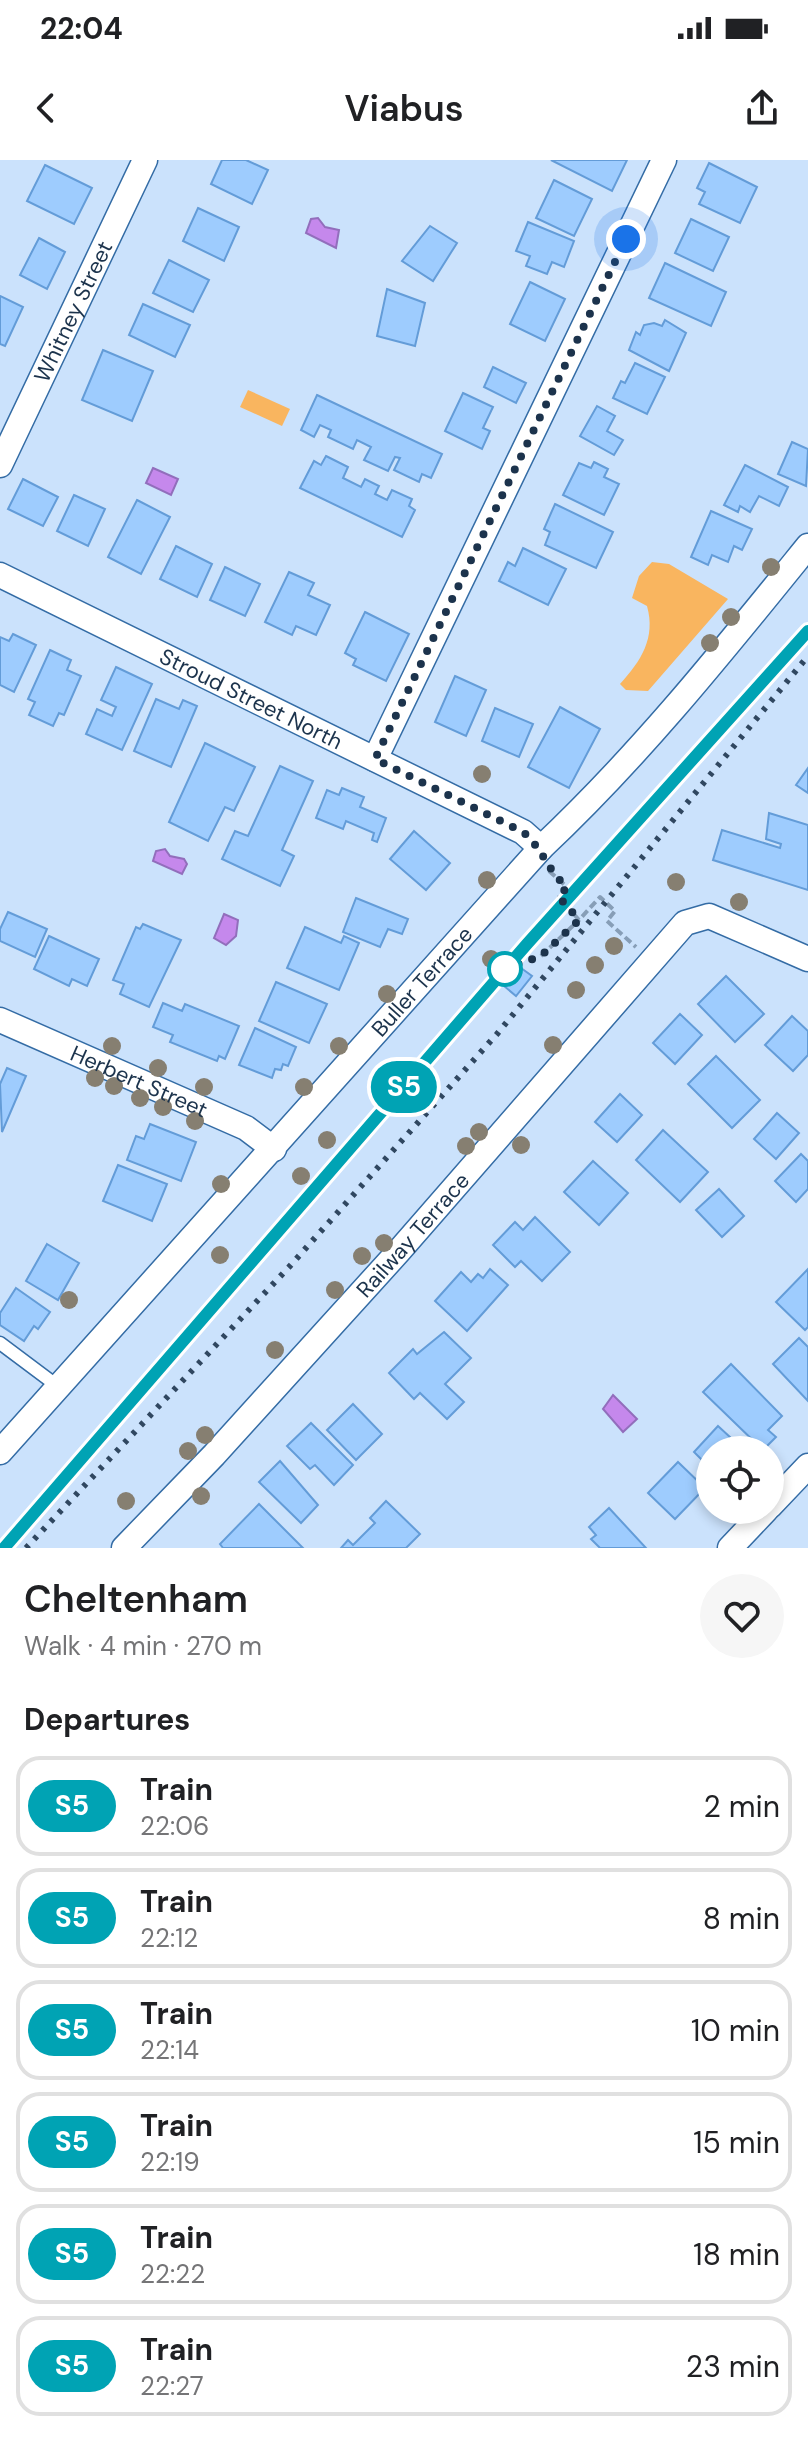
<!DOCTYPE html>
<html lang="en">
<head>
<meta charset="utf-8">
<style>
	:root { --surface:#fff; --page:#f6f6f6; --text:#202124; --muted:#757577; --line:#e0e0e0 }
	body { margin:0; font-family:"DM Sans",sans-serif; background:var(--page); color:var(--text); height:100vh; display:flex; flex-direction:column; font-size:30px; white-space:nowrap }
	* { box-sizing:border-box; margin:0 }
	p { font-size:26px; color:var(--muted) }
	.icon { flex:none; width:44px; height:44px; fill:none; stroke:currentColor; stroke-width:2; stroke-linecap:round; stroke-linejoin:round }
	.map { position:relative; height:1388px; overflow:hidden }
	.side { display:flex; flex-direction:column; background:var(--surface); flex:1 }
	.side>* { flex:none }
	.badge { padding:0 16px; border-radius:26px; font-size:28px; line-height:52px }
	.controls { position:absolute; left:696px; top:1276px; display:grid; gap:16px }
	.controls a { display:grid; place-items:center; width:88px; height:88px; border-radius:50%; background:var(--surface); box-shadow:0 4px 12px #0003; font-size:40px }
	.you { position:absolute; width:40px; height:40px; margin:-20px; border:6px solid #fff; border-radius:50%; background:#1a73e8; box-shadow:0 0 0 12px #1a73e833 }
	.map>.badge { position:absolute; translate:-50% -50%; box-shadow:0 0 0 4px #fff }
	h2 { padding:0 24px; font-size:30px; line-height:72px }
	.round { display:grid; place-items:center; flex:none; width:84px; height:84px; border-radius:42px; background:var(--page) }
	.head { display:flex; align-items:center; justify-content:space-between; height:136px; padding:0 24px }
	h1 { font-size:38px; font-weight:600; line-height:60px }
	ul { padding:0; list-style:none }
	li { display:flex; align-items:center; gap:24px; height:100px; margin:0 16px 12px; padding:0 8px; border:4px solid var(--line); border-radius:24px }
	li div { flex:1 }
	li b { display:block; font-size:30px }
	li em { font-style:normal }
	li .badge { min-width:88px; font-weight:700; text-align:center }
	.status { display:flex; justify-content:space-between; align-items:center; height:56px; padding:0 40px; background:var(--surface); direction:ltr }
	.status svg { height:22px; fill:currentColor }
	header { display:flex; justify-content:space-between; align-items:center; height:104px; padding:0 24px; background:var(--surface); font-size:36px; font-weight:600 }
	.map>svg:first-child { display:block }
	.green { fill:#f9b55f }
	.water { fill:#c588ec; stroke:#926ebc; stroke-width:2 }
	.building { fill:#9eccfe; stroke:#639cd8; stroke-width:2 }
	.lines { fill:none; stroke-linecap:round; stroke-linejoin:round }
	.lane-casing { stroke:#346ca5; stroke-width:15 }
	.street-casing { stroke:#346ca5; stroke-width:27 }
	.path { stroke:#879eb7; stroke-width:4; stroke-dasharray:8 4; stroke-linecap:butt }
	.lane { stroke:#fff; stroke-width:12 }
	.street { stroke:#fff; stroke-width:24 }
	.rail { stroke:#304760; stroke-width:6; stroke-dasharray:4 8; stroke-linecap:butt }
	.tree { fill:#867f71 }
	.line-casing { stroke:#fff; stroke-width:18 }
	.line { stroke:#00a3b4; stroke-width:12 }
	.walk { stroke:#1c334c; stroke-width:8; stroke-dasharray:0 14.4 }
	.stop-dot { fill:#fff; stroke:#00a3b4; stroke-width:4 }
	.labels { text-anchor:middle; stroke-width:8; stroke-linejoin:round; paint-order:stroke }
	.street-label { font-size:22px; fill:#1c334c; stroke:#e3eefb }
</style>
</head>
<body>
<div class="status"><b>22:04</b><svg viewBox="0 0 49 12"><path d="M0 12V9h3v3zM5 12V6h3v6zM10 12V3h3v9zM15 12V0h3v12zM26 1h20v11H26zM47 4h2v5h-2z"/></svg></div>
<header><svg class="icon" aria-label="back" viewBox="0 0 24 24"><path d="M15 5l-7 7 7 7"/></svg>Viabus<svg class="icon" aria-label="share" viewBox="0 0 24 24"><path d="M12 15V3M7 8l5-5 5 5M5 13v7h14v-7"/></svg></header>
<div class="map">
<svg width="808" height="1388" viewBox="0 0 808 1388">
	<rect width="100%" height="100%" fill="#cbe2fc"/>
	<g class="green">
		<polygon points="248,230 290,249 282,266 240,247"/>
		<path d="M652 402 669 404 728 439 648 531 626 530 620 524C641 501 656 478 647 446L632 438 639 416Z"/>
	</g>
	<g class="water">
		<polygon points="318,58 325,67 339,70 336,88 306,73 311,59"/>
		<polygon points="153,308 178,319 171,335 146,323"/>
		<polygon points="165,689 170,696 184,699 187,704 182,714 153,701 156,691"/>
		<polygon points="224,754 238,760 236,776 226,785 214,778"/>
		<polygon points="613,1235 637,1259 623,1272 603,1249"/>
	</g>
	<g class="building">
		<polygon points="222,0 246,0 268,10 252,44 211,24"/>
		<polygon points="551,0 627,0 612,31"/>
		<polygon points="709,3 757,27 740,63 699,44 705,32 697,28"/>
		<polygon points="45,5 92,28 74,64 27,41"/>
		<polygon points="554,20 592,39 574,76 536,58"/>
		<polygon points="198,48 239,67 224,101 183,81"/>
		<polygon points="691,59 729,77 713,111 675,93"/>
		<polygon points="528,62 574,81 564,107 552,102 547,114 526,106 530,96 516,91"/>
		<polygon points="430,66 457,83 433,121 402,101"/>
		<polygon points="39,78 65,92 47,129 20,115"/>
		<polygon points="169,100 209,120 193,152 153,133"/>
		<polygon points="665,103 726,132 711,166 649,138"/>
		<polygon points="530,122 565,139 545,181 510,164"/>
		<polygon points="387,129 425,143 415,186 377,176"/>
		<polygon points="0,136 23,147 5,186 0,184"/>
		<polygon points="143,144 190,165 175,197 129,175"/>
		<polygon points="665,160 686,173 669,211 629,190 636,172 640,175 644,165 654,163 662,166"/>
		<polygon points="103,190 153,211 132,261 82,240"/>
		<polygon points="635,203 665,217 647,254 613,238 621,221 625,223"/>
		<polygon points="493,207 526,223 516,243 484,227"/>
		<polygon points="463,233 493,247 483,268 490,271 482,289 445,271"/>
		<polygon points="317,235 442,294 431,318 422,314 419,322 394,310 400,298 395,297 388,311 364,300 371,287 357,280 353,289 328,277 331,270 320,265 314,277 301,270"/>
		<polygon points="597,246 615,256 607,271 623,280 614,295 580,276"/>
		<polygon points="792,282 808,289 806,326 778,314"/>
		<polygon points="326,296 348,307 343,318 361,327 365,319 379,326 375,334 387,340 392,330 412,339 409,346 415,350 402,377 300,328 314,301 321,305"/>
		<polygon points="594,302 608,309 604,317 619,324 604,355 563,335 579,303 591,308"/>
		<polygon points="745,305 788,327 779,346 759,336 750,352 740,346 738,352 724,345"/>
		<polygon points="23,319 58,337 43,366 8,349"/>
		<polygon points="74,335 105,349 88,386 57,371"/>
		<polygon points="137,340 170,357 141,414 108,397"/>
		<polygon points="555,344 613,372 596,408 545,385 550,372 544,369"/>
		<polygon points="711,351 752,369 742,390 734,386 728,402 712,395 708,405 691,397"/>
		<polygon points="176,386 212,404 197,437 160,419"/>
		<polygon points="523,388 566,409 548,445 499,421 508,402 515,406"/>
		<polygon points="225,407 260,424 245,456 210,440"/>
		<polygon points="289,412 314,423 308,435 330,445 316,475 296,466 292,475 265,462"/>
		<polygon points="365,452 409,474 386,521 353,505 356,499 345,493"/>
		<polygon points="13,474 36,485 14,532 0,525 0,477 9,481"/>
		<polygon points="50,490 71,500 67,510 81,516 64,555 59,553 53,566 29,555 35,542 28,539"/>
		<polygon points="116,507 152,524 122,590 86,574 97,549 112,556 116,547 101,540"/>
		<polygon points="455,516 486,530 466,576 435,562"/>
		<polygon points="156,539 179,549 183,540 197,546 171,607 134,591"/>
		<polygon points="560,547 600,569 569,628 528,607"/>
		<polygon points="495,548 533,564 519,597 482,581"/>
		<polygon points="205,583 255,607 234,651 225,647 208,681 169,662"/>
		<polygon points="280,606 313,621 282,690 294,696 280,726 222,699 235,671 248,676"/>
		<polygon points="808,608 808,633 796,625"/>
		<polygon points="342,628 364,637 360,647 386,658 377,682 372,680 374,673 346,661 343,669 316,658 327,630 339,635"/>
		<polygon points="769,653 808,665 808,730 713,700 722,670 780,688 781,684 766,679"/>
		<polygon points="414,671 450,703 426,730 390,699"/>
		<polygon points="356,738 408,759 402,774 388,769 380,787 343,772"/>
		<polygon points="8,752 47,769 35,797 0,781 0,769"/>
		<polygon points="143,764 181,780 149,847 120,834 124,824 113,820 136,767 140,769"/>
		<polygon points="305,767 341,783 344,776 359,783 339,830 287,808"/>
		<polygon points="49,776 99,799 87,826 72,819 69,826 34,809"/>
		<polygon points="521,808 532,816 516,836 504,826"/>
		<polygon points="726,816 764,854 735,882 698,844"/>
		<polygon points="276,822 327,844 309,883 259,861"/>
		<polygon points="163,843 182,851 185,844 239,866 225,899 219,896 217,901 170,882 173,875 153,867"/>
		<polygon points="680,854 702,875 675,904 653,883"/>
		<polygon points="792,856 808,871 808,895 793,911 765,885"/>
		<polygon points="255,868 296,887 288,906 283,904 281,910 275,909 272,918 239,905"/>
		<polygon points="716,896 760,940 732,968 688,924"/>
		<polygon points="7,908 26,916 2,972 0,924"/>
		<polygon points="620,934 642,955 617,982 595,962"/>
		<polygon points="777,953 799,973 776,999 754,979"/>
		<polygon points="150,964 196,982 181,1021 127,1000 136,976 144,979"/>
		<polygon points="663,970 708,1012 680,1042 636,1000"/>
		<polygon points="801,994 808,1001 808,1029 796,1042 775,1021"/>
		<polygon points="593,1001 628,1033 599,1065 564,1032"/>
		<polygon points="118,1005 167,1024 152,1061 103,1041"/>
		<polygon points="719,1029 744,1056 722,1077 696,1050"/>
		<polygon points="535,1057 570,1092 542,1121 521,1101 515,1107 493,1085 515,1062 523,1070"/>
		<polygon points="47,1084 79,1103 58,1140 26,1121"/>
		<polygon points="490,1109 508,1125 467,1171 435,1141 461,1112 471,1122 478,1114 483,1118"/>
		<polygon points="808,1109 808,1167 805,1170 776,1142"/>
		<polygon points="16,1128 50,1152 38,1169 34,1166 24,1181 0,1165 0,1153"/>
		<polygon points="444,1172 471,1198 445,1224 464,1242 447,1259 420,1233 414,1239 389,1213 413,1189 417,1194"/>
		<polygon points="799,1178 808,1187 808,1241 773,1204"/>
		<polygon points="731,1204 782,1256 768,1270 776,1277 763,1290 703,1232"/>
		<polygon points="353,1244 382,1274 356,1300 327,1270"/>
		<polygon points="311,1263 353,1305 334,1325 315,1305 310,1309 287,1286"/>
		<polygon points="718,1266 744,1290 710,1290 710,1308 694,1292"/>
		<polygon points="280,1301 318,1345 301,1363 259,1322"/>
		<polygon points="678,1302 705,1328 675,1359 648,1333"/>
		<polygon points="386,1341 420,1374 406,1388 341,1388 348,1380 353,1385 375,1363 370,1358"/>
		<polygon points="259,1344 303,1388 223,1388 220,1384"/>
		<polygon points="609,1348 646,1388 600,1388 591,1379 596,1375 589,1367"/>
	</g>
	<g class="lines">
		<defs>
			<polyline id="lane" points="0,1183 60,1228"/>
			<g id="street">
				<path id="s1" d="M0 305 145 0"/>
				<path id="s2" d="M0 415 523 672 541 688"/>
				<polyline points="375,599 664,0"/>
				<path id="s3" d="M0 860 246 968 274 989"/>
				<path id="s4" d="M0 1292 541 688C640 595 723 491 808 386"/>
				<polyline points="770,1346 808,1306"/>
				<path id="s5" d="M124 1388 214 1295 399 1091 685 763 709 756 808 799"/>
				<polyline points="730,1388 766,1350"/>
			</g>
		</defs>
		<use href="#lane" class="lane-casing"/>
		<use href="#street" class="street-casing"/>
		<g class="path">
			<polyline points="549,711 567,727 559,737 579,760 600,737 615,751 607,761 636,787"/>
			<polyline points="541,796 579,760"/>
		</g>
		<use href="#lane" class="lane"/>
		<use href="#street" class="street"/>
		<g class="rail">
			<polyline points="4,1388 527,784 808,471"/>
			<polyline points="26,1388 289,1107 497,874 808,496"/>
		</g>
	</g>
	<g class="tree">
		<circle cx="771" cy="407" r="9"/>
		<circle cx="731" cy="457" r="9"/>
		<circle cx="710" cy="483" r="9"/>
		<circle cx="482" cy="614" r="9"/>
		<circle cx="487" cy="720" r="9"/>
		<circle cx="676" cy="722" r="9"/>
		<circle cx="739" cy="742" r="9"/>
		<circle cx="614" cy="786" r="9"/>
		<circle cx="491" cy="799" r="9"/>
		<circle cx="595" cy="805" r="9"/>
		<circle cx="576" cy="830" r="9"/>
		<circle cx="387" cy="834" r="9"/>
		<circle cx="553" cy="885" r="9"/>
		<circle cx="112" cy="886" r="9"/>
		<circle cx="339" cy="886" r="9"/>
		<circle cx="158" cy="908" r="9"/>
		<circle cx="95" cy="918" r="9"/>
		<circle cx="114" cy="926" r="9"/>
		<circle cx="204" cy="927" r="9"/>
		<circle cx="304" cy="927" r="9"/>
		<circle cx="140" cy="938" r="9"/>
		<circle cx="163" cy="947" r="9"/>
		<circle cx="195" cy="961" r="9"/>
		<circle cx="479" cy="972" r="9"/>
		<circle cx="327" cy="980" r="9"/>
		<circle cx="521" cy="985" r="9"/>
		<circle cx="466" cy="986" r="9"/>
		<circle cx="301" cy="1016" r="9"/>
		<circle cx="221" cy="1024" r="9"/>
		<circle cx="384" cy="1083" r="9"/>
		<circle cx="220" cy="1095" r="9"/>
		<circle cx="362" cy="1096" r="9"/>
		<circle cx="335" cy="1130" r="9"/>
		<circle cx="69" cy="1140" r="9"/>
		<circle cx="275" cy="1190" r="9"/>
		<circle cx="205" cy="1275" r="9"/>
		<circle cx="188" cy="1291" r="9"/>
		<circle cx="201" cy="1336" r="9"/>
		<circle cx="126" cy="1341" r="9"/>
	</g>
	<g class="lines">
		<defs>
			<polyline id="line" points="4,1388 527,784 808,471"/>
		</defs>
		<use href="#line" class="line-casing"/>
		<use href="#line" class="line"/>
		<path class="walk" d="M505 809 541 796 579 760 559 737 567 727C546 709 544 690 523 672L375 599 626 79"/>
	</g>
	<circle class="stop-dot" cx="505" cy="809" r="16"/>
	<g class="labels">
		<g class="street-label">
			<text dy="8" stroke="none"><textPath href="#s1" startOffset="170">Whitney Street</textPath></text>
			<text dy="8" stroke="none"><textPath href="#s2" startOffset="280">Stroud Street North</textPath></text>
			<text dy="8" stroke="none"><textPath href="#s4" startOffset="632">Buller Terrace</textPath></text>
			<text dy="8" stroke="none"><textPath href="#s3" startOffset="152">Herbert Street</textPath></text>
			<text dy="8" stroke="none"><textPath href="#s5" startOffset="426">Railway Terrace</textPath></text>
		</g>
	</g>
</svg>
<div class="controls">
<a><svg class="icon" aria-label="locate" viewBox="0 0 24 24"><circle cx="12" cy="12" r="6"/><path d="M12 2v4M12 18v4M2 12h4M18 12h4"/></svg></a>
</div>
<div class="you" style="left:626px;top:79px"></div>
<b class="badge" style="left:404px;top:927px;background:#00a3b4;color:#fff">S5</b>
</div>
<section class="side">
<div class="head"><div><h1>Cheltenham</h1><p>Walk · 4 min · 270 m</p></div><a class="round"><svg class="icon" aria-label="heart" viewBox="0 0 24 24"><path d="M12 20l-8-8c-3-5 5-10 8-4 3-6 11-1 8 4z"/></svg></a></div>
<h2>Departures</h2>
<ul>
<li><span class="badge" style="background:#00a3b4;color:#fff">S5</span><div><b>Train</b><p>22:06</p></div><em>2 min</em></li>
<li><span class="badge" style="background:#00a3b4;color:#fff">S5</span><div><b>Train</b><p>22:12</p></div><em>8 min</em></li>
<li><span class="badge" style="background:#00a3b4;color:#fff">S5</span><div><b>Train</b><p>22:14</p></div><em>10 min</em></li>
<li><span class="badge" style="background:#00a3b4;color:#fff">S5</span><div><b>Train</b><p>22:19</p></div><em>15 min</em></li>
<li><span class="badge" style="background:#00a3b4;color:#fff">S5</span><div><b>Train</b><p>22:22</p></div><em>18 min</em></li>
<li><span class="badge" style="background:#00a3b4;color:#fff">S5</span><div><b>Train</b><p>22:27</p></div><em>23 min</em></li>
</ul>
</section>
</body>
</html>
